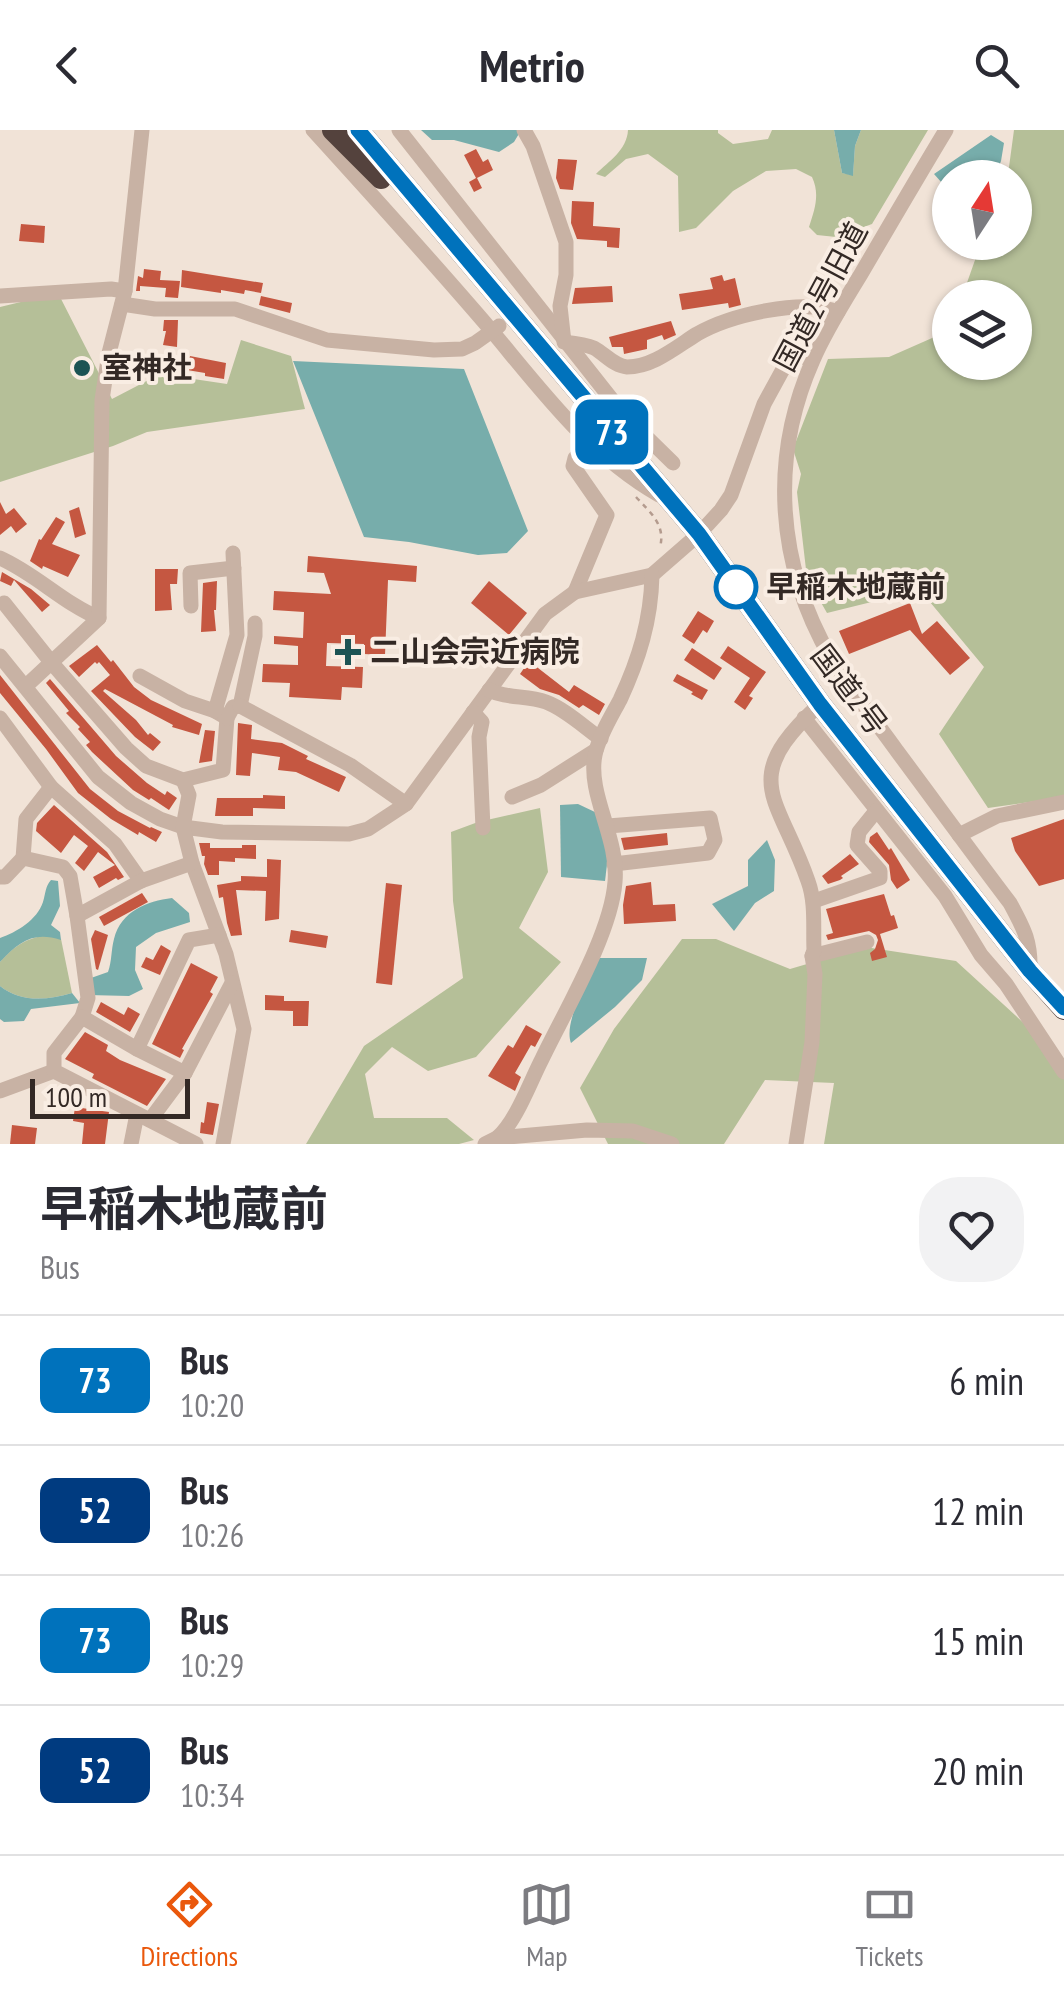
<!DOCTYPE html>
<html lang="en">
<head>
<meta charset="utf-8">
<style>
	:root { --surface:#fff; --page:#f2f2f3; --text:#2b2b33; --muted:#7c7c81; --line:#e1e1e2; --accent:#ea580c }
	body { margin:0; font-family:"PT Sans Narrow","Noto Sans JP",sans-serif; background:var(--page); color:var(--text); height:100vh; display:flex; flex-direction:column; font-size:38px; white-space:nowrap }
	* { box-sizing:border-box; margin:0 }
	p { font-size:32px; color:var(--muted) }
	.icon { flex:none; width:55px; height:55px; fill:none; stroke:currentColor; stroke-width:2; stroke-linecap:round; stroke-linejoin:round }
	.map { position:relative; height:1014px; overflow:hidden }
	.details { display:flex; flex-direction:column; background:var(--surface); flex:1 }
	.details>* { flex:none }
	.badge { padding:0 20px; border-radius:15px; font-size:35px; line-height:65px }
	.needle { width:65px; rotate:12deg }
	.buttons { position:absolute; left:932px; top:30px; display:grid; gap:20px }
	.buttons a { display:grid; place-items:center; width:100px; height:100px; border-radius:50%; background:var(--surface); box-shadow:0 2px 8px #0004; font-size:50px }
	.scale { position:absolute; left:30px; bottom:25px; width:160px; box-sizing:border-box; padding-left:10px; border:5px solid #332925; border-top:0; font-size:28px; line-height:35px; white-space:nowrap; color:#332925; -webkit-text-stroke:8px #f9ede3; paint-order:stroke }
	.map>.badge { position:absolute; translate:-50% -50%; box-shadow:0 0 0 5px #fff }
	.round { display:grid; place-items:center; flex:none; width:105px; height:105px; border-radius:40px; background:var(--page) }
	.summary { display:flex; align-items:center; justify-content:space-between; height:170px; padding:0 40px }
	h1 { font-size:48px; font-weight:700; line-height:75px }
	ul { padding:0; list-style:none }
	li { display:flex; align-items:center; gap:30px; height:130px; padding:0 40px; border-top:2px solid var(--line) }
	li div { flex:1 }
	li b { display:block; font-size:38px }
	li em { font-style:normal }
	li .badge { min-width:110px; font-weight:700; text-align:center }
	header { display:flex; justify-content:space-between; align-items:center; height:130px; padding:0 40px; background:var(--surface); font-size:45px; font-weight:700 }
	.tab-bar { display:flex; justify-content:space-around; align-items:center; height:140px; border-top:2px solid var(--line); background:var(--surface); font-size:28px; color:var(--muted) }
	.tab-bar a { display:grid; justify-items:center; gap:5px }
	.tab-bar .selected { color:var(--accent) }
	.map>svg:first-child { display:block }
	.green { fill:#b5bf98 }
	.water { fill:#77adab }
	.building { fill:#c55741 }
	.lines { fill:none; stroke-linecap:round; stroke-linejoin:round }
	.path { stroke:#b49b8e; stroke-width:2.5; stroke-dasharray:5 5; stroke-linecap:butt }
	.minor { stroke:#c8b2a4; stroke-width:15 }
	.highway { stroke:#54423d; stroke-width:22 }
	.line-casing { stroke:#fff; stroke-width:22 }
	.line { stroke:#0072bc; stroke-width:15 }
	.poi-dot { fill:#1c5454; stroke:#f9ede3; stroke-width:4 }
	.stop-dot { fill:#fff; stroke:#0072bc; stroke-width:5 }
	.labels { text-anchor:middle; stroke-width:8; stroke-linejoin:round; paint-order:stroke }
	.street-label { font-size:30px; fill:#332925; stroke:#f9ede3 }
	.poi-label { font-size:30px; font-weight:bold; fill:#332925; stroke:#f9ede3; text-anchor:start }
	.stop-label { font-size:30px; font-weight:bold; fill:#332925; stroke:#f9ede3; text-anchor:start }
</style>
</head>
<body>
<header><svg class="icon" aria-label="back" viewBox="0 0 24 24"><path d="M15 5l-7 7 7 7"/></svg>Metrio<svg class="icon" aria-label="search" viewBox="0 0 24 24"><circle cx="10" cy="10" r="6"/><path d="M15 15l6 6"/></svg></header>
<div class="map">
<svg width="1064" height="1014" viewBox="0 0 1064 1014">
	<rect width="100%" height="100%" fill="#f1e3d7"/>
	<g class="green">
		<path d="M628 0H718V3L733 14 768 9 772 0H834L842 43 853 45 855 16 861 0H928L872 94 836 107 817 105 809 97C815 79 820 64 812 47L796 39 766 41 733 61 696 98 679 102 678 46 648 24 626 29 605 47 596 44C609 31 627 20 628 0Z"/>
		<polygon points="1014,0 1064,0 1064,667 988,678 939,604 984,537 920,460 827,483 807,448 797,362 801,344 793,319 828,229 889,227 948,201 950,198 950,232 1015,232 1015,168 962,167 981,113 1015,112 1015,48 1005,47 1009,37"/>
		<polygon points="58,163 112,269 160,244 227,254 241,210 291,226 305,279 147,302 113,316 0,352 0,177"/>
		<polygon points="540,678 548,742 519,798 561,832 476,927 428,941 392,917 365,944 374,988 447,988 474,1010 459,1014 306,1014 364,916 463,848 453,771 451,702 478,692"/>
		<path d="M46 805 61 809 72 863C48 870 21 873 0 856V832C14 816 25 809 46 805Z"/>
		<polygon points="682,809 716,809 790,839 865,817 956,831 1064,930 1064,1014 824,1014 834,953 765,950 724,1014 608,1014 580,958 614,899"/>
	</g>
	<g class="water">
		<polygon points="421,0 519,0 520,2 514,12 499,22 454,10 432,10"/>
		<polygon points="834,0 861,0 855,16 853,46 842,43"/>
		<polygon points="991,5 1004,13 1001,31 995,47 950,48 950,62 934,44"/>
		<polygon points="293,231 464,239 528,401 507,423 478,425 409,412 364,407"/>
		<polygon points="578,674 597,683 608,726 605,751 561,747 560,675"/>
		<polygon points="767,710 775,730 774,761 755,773 734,801 712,774 748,756 748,730"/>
		<path d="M51 750 58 751 60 776 51 795 60 802 61 810C33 801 19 812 0 832V808C17 802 37 790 43 772 46 762 45 757 51 750Z"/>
		<path d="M172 768 189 783 190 792 156 803 136 817 135 840 143 859 129 866 88 865 91 848 108 842C112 831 111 820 114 809 121 781 147 771 172 768Z"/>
		<path d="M599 828H647L642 850 615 877 571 913C563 892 589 848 599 828Z"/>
		<path d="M0 856C21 873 48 870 72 863L80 873 31 879 24 891 4 892 0 889Z"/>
	</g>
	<g class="building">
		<polygon points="476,19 483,32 488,29 493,40 477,48 482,58 474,62 469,52 476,48 464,25"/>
		<polygon points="558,29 577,30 573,60 560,59 556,48"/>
		<polygon points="572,71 594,72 593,96 620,98 619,118 607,117 607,111 577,109 571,93"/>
		<polygon points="21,94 45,96 44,113 19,111"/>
		<polygon points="144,139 161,141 160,150 180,151 178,168 165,167 166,158 140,156 140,161 136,161 138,146 143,148"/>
		<polygon points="182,140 263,153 261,163 245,160 244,164 221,160 221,163 181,157"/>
		<polygon points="722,145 724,151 735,148 741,175 729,178 728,173 682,180 679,164 713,159 710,148"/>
		<polygon points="612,156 613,172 572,174 575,158"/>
		<polygon points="261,166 292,173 290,183 259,175"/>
		<polygon points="164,190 178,190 177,217 163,215 166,201 163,201"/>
		<polygon points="671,191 676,205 664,210 662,205 647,210 647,219 624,224 623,217 612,217 609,207"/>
		<polygon points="190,226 226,233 224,249 205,246 205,243 187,240"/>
		<polygon points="0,372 6,384 14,378 27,394 16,403 11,396 0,405"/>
		<polygon points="79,377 86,404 75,408 69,381"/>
		<polygon points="56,387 65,392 52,414 80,425 68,447 43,436 42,439 30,431 39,409 41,410"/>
		<polygon points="308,426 417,436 416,452 388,450 385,525 364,524 364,514 327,513 326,536 363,537 362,558 342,557 341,570 289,567 290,553 262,552 263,534 298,535 298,516 274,514 274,506 303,508 304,482 273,480 274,461 331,464 324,443 307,442"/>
		<polygon points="155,439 178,439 177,454 170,454 172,480 155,481"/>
		<polygon points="2,442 31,459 50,475 42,482 14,450 11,456 0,451"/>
		<polygon points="217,451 216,480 214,480 216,501 201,502 203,453"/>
		<polygon points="489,451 527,483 509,505 471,473"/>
		<polygon points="910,473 922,504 937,491 970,528 950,545 910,500 849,524 839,501"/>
		<polygon points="698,481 714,491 707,503 703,500 694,514 682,506"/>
		<polygon points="97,515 111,532 113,530 134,557 151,570 202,594 199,605 172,597 173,595 105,559 103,561 136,590 148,605 150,603 161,612 153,621 135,607 91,561 110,545 99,532 97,534 95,532 79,547 69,536"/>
		<polygon points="728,516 766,542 749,566 753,568 745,580 734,572 750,548 720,528"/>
		<polygon points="692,518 722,538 714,550 684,530"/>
		<polygon points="529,531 569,562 574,555 605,574 599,585 583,575 579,578 559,565 540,559 520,544"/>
		<polygon points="677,544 708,560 702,570 691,564 693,562 673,551"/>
		<polygon points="0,545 90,659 118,681 150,698 151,697 162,702 156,712 139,702 138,705 111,689 78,663 46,619 0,563"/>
		<polygon points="50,549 116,626 147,653 165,665 167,661 177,668 169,680 151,668 149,670 133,660 92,622 86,615 90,612 78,599 80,597 66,583 69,581 46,553"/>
		<polygon points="238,593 252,595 251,609 282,613 308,626 306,629 346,647 339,662 296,642 278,640 280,627 252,623 250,646 236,645"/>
		<polygon points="205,600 215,601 212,631 199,633"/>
		<polygon points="263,665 285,666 285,679 253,678 253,686 215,686 217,668 263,668"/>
		<polygon points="54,675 107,722 124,747 118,750 116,748 99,758 93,747 115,735 98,722 84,741 75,733 88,716 74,705 61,723 36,701 37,693"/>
		<polygon points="1064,689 1064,749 1039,756 1015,721 1011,708"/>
		<polygon points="877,702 889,720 891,718 910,750 897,759 891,750 889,735 869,712 870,707"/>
		<polygon points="667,703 668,715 624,720 621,708"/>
		<polygon points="199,713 210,713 210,718 242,718 242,715 256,715 256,729 235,728 235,732 219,731 219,745 208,745 204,734 205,726 202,726"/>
		<polygon points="850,724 859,734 841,746 843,748 840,750 828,754 822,746"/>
		<polygon points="267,729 281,730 279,789 265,791 266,761 236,760 242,805 231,806 227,793 223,767 219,768 217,755 241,751 241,746 267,747"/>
		<polygon points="651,752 653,775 675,774 676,791 624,794 623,775 626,756"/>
		<polygon points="386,753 402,755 392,855 376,853"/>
		<polygon points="142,763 148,772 104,796 99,787"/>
		<polygon points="884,764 891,786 894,785 898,798 880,804 887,827 872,831 870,823 875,819 878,810 876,805 869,801 828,810 826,805 833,803 826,779"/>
		<polygon points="95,800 108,805 98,840 96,839 91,809"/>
		<polygon points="291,800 328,806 326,818 289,812"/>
		<polygon points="161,815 171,821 160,845 141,837 146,827 153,830"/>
		<polygon points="191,833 218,847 210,862 213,864 182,919 184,920 180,928 152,914"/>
		<polygon points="265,865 284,866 284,871 309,871 308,896 293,896 293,881 265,880"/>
		<polygon points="101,872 124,885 128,877 140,884 130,902 96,882"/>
		<polygon points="526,895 542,904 535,917 531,915 515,943 521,947 515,961 488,946 508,915 513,918"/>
		<polygon points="85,902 108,915 106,921 120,930 166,949 147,976 92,948 94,944 65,929"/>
		<polygon points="207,972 219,974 213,1005 200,1003 201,992 204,993"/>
		<polygon points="75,977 109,982 105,1014 82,1014 84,993 73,991"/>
		<polygon points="12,995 37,998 35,1014 10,1014"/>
	</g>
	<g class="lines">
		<path class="path" d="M636 367C650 382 666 395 660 417"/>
		<g class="minor">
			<path d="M313 0C373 66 433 132 491 200 542 261 589 325 659 365"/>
			<polyline points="399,0 624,285 617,291"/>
			<path d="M524 0 533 16 566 112V145L560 176 564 212C574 213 585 214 594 218 605 224 614 236 627 237 653 237 676 217 697 204 730 185 802 168 838 182"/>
			<path d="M946 0C917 48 889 96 861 144 844 172 826 200 813 230 769 329 777 435 831 528 850 560 875 590 897 621 935 672 972 723 1010 773 1024 799 1031 811 1030 841"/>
			<polyline points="0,166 111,159 125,161"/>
			<polyline points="122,174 155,179 235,179 327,210 434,220 462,219 475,213 499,196"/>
			<polyline points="624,285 673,333"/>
			<path d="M0 428C36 444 63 473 99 488"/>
			<polyline points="575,462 607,385 573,336 575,328 581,323"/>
			<polyline points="4,473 51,532 126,618 146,636 183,650 223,640 227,588"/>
			<polyline points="191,476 190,443 234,438"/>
			<polyline points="0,526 98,647 131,673 160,689 183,697 222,702 349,704 368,699 406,674 545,484 575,462 652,445 699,404 721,380 731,365 764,274 782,241 792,229 803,227 813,229"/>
			<polyline points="140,546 185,571 215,581 227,588 233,577 240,576 255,506 255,493"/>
			<polyline points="26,556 99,488 102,270 109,223 125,161 142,0"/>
			<path d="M489 560C507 569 527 565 546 572 565 579 584 597 601 609"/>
			<polyline points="240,576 350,635 406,674"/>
			<polyline points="215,581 237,505 233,423"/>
			<polyline points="473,582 482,592 479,607 483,698"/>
			<polyline points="0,588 51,657 115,714 141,751"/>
			<polyline points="804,588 945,766 981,825 1006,854 1064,942"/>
			<polyline points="183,650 189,665 183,697 192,733 226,824 244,899 223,1014"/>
			<polyline points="512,667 541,655 596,620"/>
			<polyline points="608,696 710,688 715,710 708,723 614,734"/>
			<polyline points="959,705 997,686 1064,672"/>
			<polyline points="23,728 26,689 51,657"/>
			<polyline points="0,747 5,747 23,728 63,737 70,746 77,786 141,751 192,733"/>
			<polyline points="814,771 880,748 880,741 857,715 859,702 876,681"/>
			<polyline points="77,786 88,868 82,887"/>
			<polyline points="812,826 867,812"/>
			<polyline points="137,919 185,943"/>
			<polyline points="0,961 54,941"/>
			<polyline points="150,990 185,943 232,853"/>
			<path d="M497 1008C516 992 530 952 542 929 565 881 611 804 615 752 619 708 587 664 595 625 599 606 611 587 620 570 639 529 651 491 652 445"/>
			<polyline points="131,1014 137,984"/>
			<polyline points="196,1014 54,941 54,923 82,887 137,919 189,810 219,805"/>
			<polyline points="485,1014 497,1008 587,1000 633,1001 672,1014"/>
			<path d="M796 1014 812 912 815 844 812 826 814 820C813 797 816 773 808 751 778 665 737 650 820 574"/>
		</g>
		<g class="highway">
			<polyline points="333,0 381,48"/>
			<polyline points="358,0 699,404 820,574 1030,841 1064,879"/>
		</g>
	</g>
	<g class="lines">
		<defs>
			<polyline id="line" points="358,0 699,404 820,574 1030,841 1064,878"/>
		</defs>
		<use href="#line" class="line-casing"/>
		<use href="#line" class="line"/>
	</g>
	<g class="poi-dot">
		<circle cx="82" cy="238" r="10"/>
		<path d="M343 507h10v10h10v10h-10v10h-10v-10h-10v-10h10z"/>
	</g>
	<circle class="stop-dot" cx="736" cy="457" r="20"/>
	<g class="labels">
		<g class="street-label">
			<text transform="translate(821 167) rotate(-62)" y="10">国道2号旧道</text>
			<text transform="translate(849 560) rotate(53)" y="10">国道2号</text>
		</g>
		<g class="poi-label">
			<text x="102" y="248">室神社</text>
			<text x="370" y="532">二山会宗近病院</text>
		</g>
		<g class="stop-label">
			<text x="766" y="467">早稲木地蔵前</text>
		</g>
	</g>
</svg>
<div class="buttons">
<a><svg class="needle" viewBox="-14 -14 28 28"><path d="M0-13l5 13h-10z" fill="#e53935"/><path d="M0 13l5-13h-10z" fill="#7c7c81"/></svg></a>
<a><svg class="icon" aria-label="layers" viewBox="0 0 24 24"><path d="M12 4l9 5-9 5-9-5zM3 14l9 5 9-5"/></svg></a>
</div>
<div class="scale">100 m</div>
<b class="badge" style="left:612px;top:302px;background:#0072bc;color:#fff">73</b>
</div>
<section class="details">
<div class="summary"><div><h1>早稲木地蔵前</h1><p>Bus</p></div><a class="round"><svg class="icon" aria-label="heart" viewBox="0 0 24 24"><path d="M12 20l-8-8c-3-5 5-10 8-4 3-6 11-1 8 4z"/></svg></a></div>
<ul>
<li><span class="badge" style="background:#0072bc;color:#fff">73</span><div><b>Bus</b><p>10:20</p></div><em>6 min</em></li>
<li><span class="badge" style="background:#003b80;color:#fff">52</span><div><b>Bus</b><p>10:26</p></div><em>12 min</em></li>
<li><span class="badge" style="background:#0072bc;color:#fff">73</span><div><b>Bus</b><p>10:29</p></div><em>15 min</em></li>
<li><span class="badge" style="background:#003b80;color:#fff">52</span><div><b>Bus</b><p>10:34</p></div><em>20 min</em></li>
</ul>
</section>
<nav class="tab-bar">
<a class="selected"><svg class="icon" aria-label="directions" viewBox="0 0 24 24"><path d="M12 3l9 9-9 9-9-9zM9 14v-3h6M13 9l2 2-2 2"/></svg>Directions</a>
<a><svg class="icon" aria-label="map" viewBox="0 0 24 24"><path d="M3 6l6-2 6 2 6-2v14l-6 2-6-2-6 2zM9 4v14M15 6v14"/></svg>Map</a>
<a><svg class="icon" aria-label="tickets" viewBox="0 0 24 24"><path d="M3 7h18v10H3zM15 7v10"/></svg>Tickets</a>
</nav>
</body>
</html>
